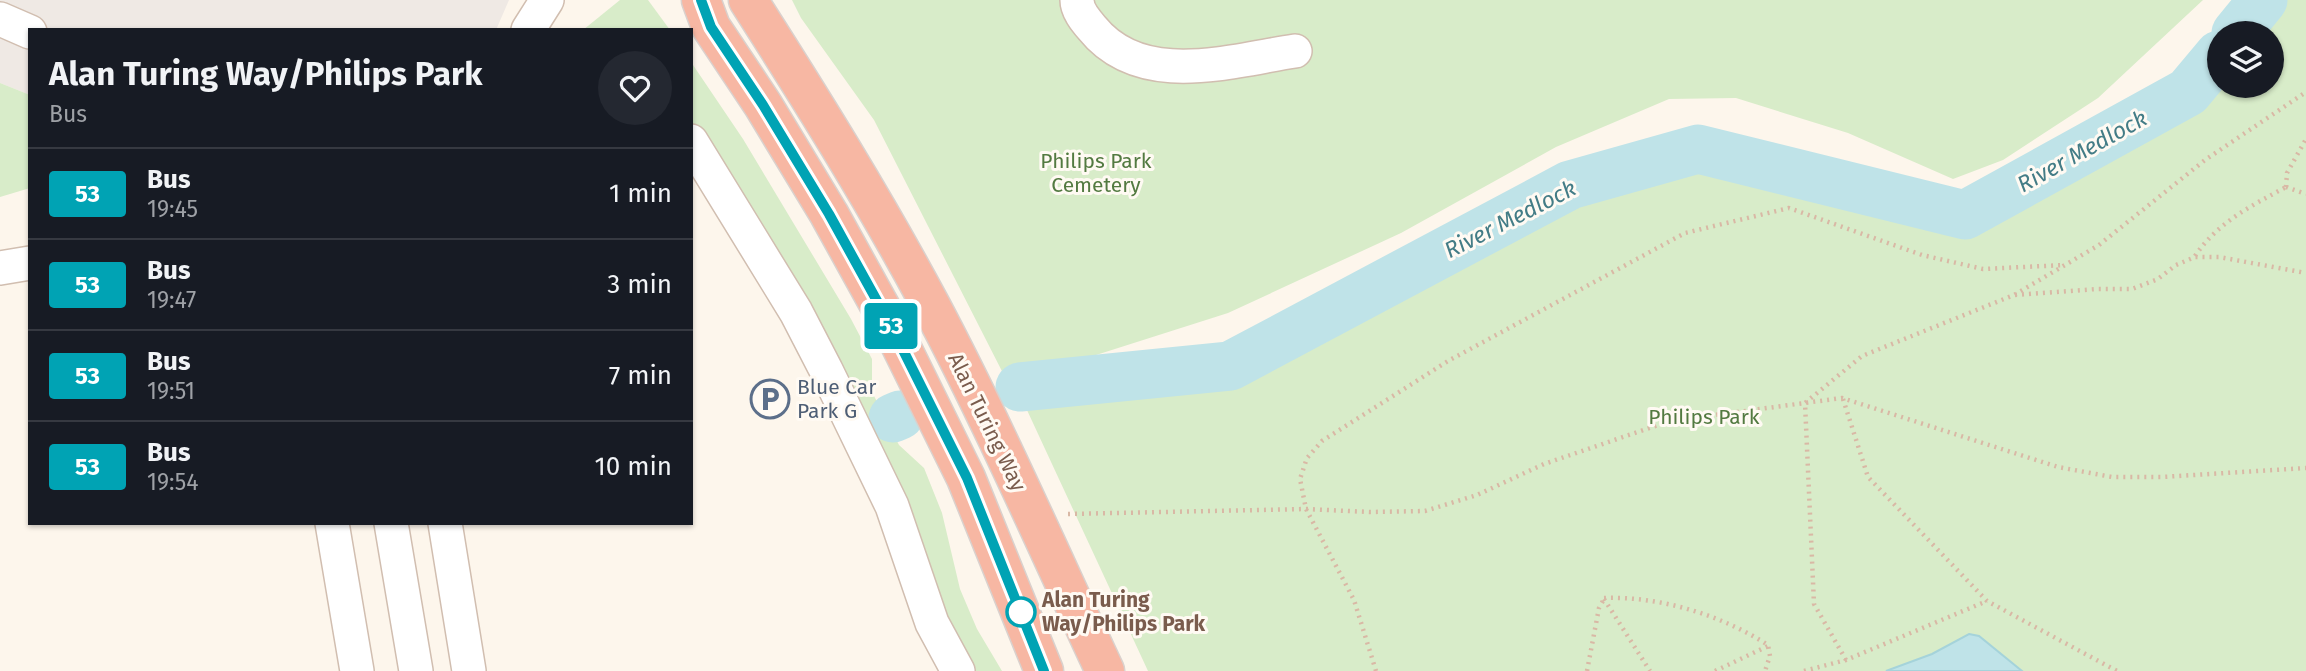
<!DOCTYPE html>
<html lang="en">
<head>
<meta charset="utf-8">
<style>
	:root { --surface:#171b24; --page:#242831; --text:#f1f3f6; --muted:#9ea1a6; --line:#363941 }
	body { margin:0; font-family:"Fira Sans",sans-serif; background:var(--page); color:var(--text); height:100vh; display:flex; flex-direction:column; font-size:26px; white-space:nowrap }
	* { box-sizing:border-box; margin:0 }
	p { font-size:23px; color:var(--muted) }
	.icon { flex:none; width:38px; height:38px; fill:none; stroke:currentColor; stroke-width:2; stroke-linecap:round; stroke-linejoin:round }
	.map { position:relative; flex:1; overflow:hidden }
	.sheet { position:absolute; left:28px; top:28px; width:665px; height:497px; display:flex; flex-direction:column; background:var(--surface); border-radius:0px; box-shadow:0 2px 5px #0004 }
	.sheet>* { flex:none }
	.badge { padding:0 14px; border-radius:5px; font-size:24px; line-height:46px }
	.fabs { position:absolute; left:2207px; top:21px; display:grid; gap:14px }
	.fabs a { display:grid; place-items:center; width:77px; height:77px; border-radius:50%; background:var(--surface); box-shadow:0 2px 5px #0004; font-size:35px }
	.map>.badge { position:absolute; translate:-50% -50%; box-shadow:0 0 0 4px #fff }
	.round { display:grid; place-items:center; flex:none; width:74px; height:74px; border-radius:37px; background:var(--page) }
	.head { display:flex; align-items:center; justify-content:space-between; height:119px; padding:0 21px }
	h1 { font-size:33px; font-weight:700; line-height:52px }
	ul { padding:0; list-style:none }
	li { display:flex; align-items:center; gap:21px; height:91px; padding:0 21px; border-top:2px solid var(--line) }
	li div { flex:1 }
	li b { display:block; font-size:26px }
	li em { font-style:normal }
	li .badge { min-width:77px; font-weight:700; text-align:center }
	.map>svg:first-child { display:block }
	.industrial { fill:#efe9e4 }
	.green { fill:#d8ecc9 }
	.water { fill:#bfe3e8; stroke:#a5d3da; stroke-width:2 }
	.lines { fill:none; stroke-linecap:round; stroke-linejoin:round }
	.river { stroke:#bfe3e8; stroke-width:49 }
	.minor-casing { stroke:#d1beb0; stroke-width:36 }
	.highway-casing { stroke:#dad1cd; stroke-width:41 }
	.path { stroke:#d9b8a5; stroke-width:4.5; stroke-dasharray:2 5; stroke-linecap:butt }
	.minor { stroke:#fff; stroke-width:33 }
	.highway { stroke:#f7b7a3; stroke-width:38 }
	.line-casing { stroke:#fff; stroke-width:16 }
	.line { stroke:#00a3b4; stroke-width:10 }
	.stop-dot { fill:#fff; stroke:#00a3b4; stroke-width:3.5 }
	.labels { text-anchor:middle; stroke-width:6; stroke-linejoin:round; paint-order:stroke }
	.park-label { font-size:21px; fill:#537a41; stroke:#fffaf3 }
	.service-label { font-size:21px; fill:#4e5e75; stroke:#fffaf3; text-anchor:start }
	.street-label { font-size:21px; fill:#7a5c4d; stroke:#fffaf3 }
	.stop-label { font-size:21px; font-weight:bold; fill:#7a5c4d; stroke:#fffaf3; text-anchor:start }
	.water-label { font-size:23px; font-style:italic; fill:#437c86; stroke:#fffaf3 }
</style>
</head>
<body>
<div class="map">
<svg width="2306" height="671" viewBox="0 0 2306 671">
	<rect width="100%" height="100%" fill="#fdf6ec"/>
	<polygon class="industrial" points="0,0 509,0 496,30 30,30 30,95 0,83"/>
	<g class="green">
		<polygon points="620,0 648,0 670,30 583,30"/>
		<polygon points="792,0 2203,0 2098,98 2003,160 1953,179 1848,133 1736,98 1669,99 1556,147 1401,233 1228,313 1008,383 874,120 801,18"/>
		<polygon points="2269,0 2306,0 2306,671 1148,671 1020,395 1232,373 1574,189 1698,153 1965,219 2193,96 2219,63 2219,86 2272,86 2272,33 2243,33"/>
		<polygon points="691,62 743,139 851,319 872,359 872,392 899,445 924,468 942,513 960,589 977,629 1002,671 967,671 691,128"/>
		<polygon points="0,83 30,95 30,188 0,197"/>
	</g>
	<polygon class="water" points="1969,634 1979,636 2022,671 1886,671 1932,654"/>
	<g class="lines">
		<g class="river">
			<polyline points="2236,33 2263,0"/>
			<polyline points="1020,387 1230,366 1570,185 1698,149 1965,215 2188,92 2219,55"/>
			<polyline points="893,418 900,415"/>
		</g>
		<defs>
			<g id="minor">
				<path d="M1077 0C1077 10 1085 20 1092 28 1141 89 1229 61 1295 51"/>
				<polyline points="0,19 30,32"/>
				<polyline points="528,30 547,0"/>
				<polyline points="691,141 796,312 826,370 892,506 932,623 958,671"/>
				<polyline points="0,268 30,263"/>
				<polyline points="332,523 357,671"/>
				<polyline points="391,523 416,671"/>
				<polyline points="445,523 469,671"/>
			</g>
			<g id="highway">
				<polyline points="701,0 711,27 763,105 829,214 892,328 966,478 1044,671"/>
				<path d="M748 0C812 100 875 201 931 306 994 425 1048 549 1105 671"/>
			</g>
		</defs>
		<use href="#minor" class="minor-casing"/>
		<use href="#highway" class="highway-casing"/>
		<g class="path">
			<polyline points="2286,187 2287,173 2306,139"/>
			<polyline points="2286,187 2306,194"/>
			<path d="M2195 256C2218 222 2251 206 2286 187"/>
			<polyline points="2015,295 2097,289 2132,289 2158,279 2176,265 2195,257 2219,257 2306,273"/>
			<polyline points="1843,399 1868,477 1987,601 2117,671"/>
			<polyline points="1068,514 1306,509 1370,512 1425,511 1477,495 1544,464 1670,421 1842,398 2058,467 2112,477 2162,477 2306,468"/>
			<path d="M1604 598C1660 596 1721 615 1768 645L1770 656 1765 671"/>
			<polyline points="1604,599 1650,671"/>
			<polyline points="1846,660 1814,604 1805,403 1862,356 2014,295 2099,245 2205,160 2306,92"/>
			<polyline points="1376,671 1354,600 1306,509 1300,479 1307,458 1322,441 1448,361 1685,233 1789,208 1922,255 1983,269 2064,265"/>
			<polyline points="1587,671 1599,608 1604,599"/>
			<polyline points="1715,671 1768,646"/>
			<polyline points="1804,671 1846,660 1987,601"/>
		</g>
		<use href="#minor" class="minor"/>
		<use href="#highway" class="highway"/>
	</g>
	<g class="lines">
		<defs>
			<polyline id="line" points="701,0 711,27 763,105 829,214 892,328 967,478 1044,671"/>
		</defs>
		<use href="#line" class="line-casing"/>
		<use href="#line" class="line"/>
	</g>
	<defs>
		<symbol id="parking-ring" viewBox="-11 -11 22 22"><circle r="9.5" fill="#fffaf3" stroke="#5c6f8a" stroke-width="1.5"/><path d="M-3.5-5.5H1a3.5 3.5 0 0 1 0 7H-1V5.5H-3.5ZM-1-3.4V-.6H.8a1.4 1.4 0 0 0 0-2.8Z" fill="#5c6f8a"/></symbol>
	</defs>
	<g fill-rule="evenodd">
		<use href="#parking-ring" x="748" y="377" width="44" height="44"/>
	</g>
	<circle class="stop-dot" cx="1021" cy="612" r="14"/>
	<g class="labels">
		<g class="park-label">
			<text x="1096" y="168">Philips Park<tspan x="1096" dy="24">Cemetery</tspan></text>
			<text x="1704" y="424">Philips Park</text>
		</g>
		<g class="service-label">
			<text x="797" y="394">Blue Car<tspan x="797" dy="24">Park G</tspan></text>
		</g>
		<g class="street-label">
			<text transform="translate(987 422) rotate(64)" y="7">Alan Turing Way</text>
		</g>
		<g class="stop-label">
			<text x="1042" y="607">Alan Turing<tspan x="1042" dy="24">Way/Philips Park</tspan></text>
		</g>
		<g class="water-label">
			<text transform="translate(2082 151) rotate(-29)" y="8">River Medlock</text>
			<text transform="translate(1510 219) rotate(-27)" y="8">River Medlock</text>
		</g>
	</g>
</svg>
<div class="fabs">
<a><svg class="icon" aria-label="layers" viewBox="0 0 24 24"><path d="M12 4l9 5-9 5-9-5zM3 14l9 5 9-5"/></svg></a>
</div>
<b class="badge" style="left:891px;top:326px;background:#00a3b4;color:#fff">53</b>
<section class="sheet">
<div class="head"><div><h1>Alan Turing Way/Philips Park</h1><p>Bus</p></div><a class="round"><svg class="icon" aria-label="heart" viewBox="0 0 24 24"><path d="M12 20l-8-8c-3-5 5-10 8-4 3-6 11-1 8 4z"/></svg></a></div>
<ul>
<li><span class="badge" style="background:#00a3b4;color:#fff">53</span><div><b>Bus</b><p>19:45</p></div><em>1 min</em></li>
<li><span class="badge" style="background:#00a3b4;color:#fff">53</span><div><b>Bus</b><p>19:47</p></div><em>3 min</em></li>
<li><span class="badge" style="background:#00a3b4;color:#fff">53</span><div><b>Bus</b><p>19:51</p></div><em>7 min</em></li>
<li><span class="badge" style="background:#00a3b4;color:#fff">53</span><div><b>Bus</b><p>19:54</p></div><em>10 min</em></li>
</ul>
</section>
</div>
</body>
</html>
